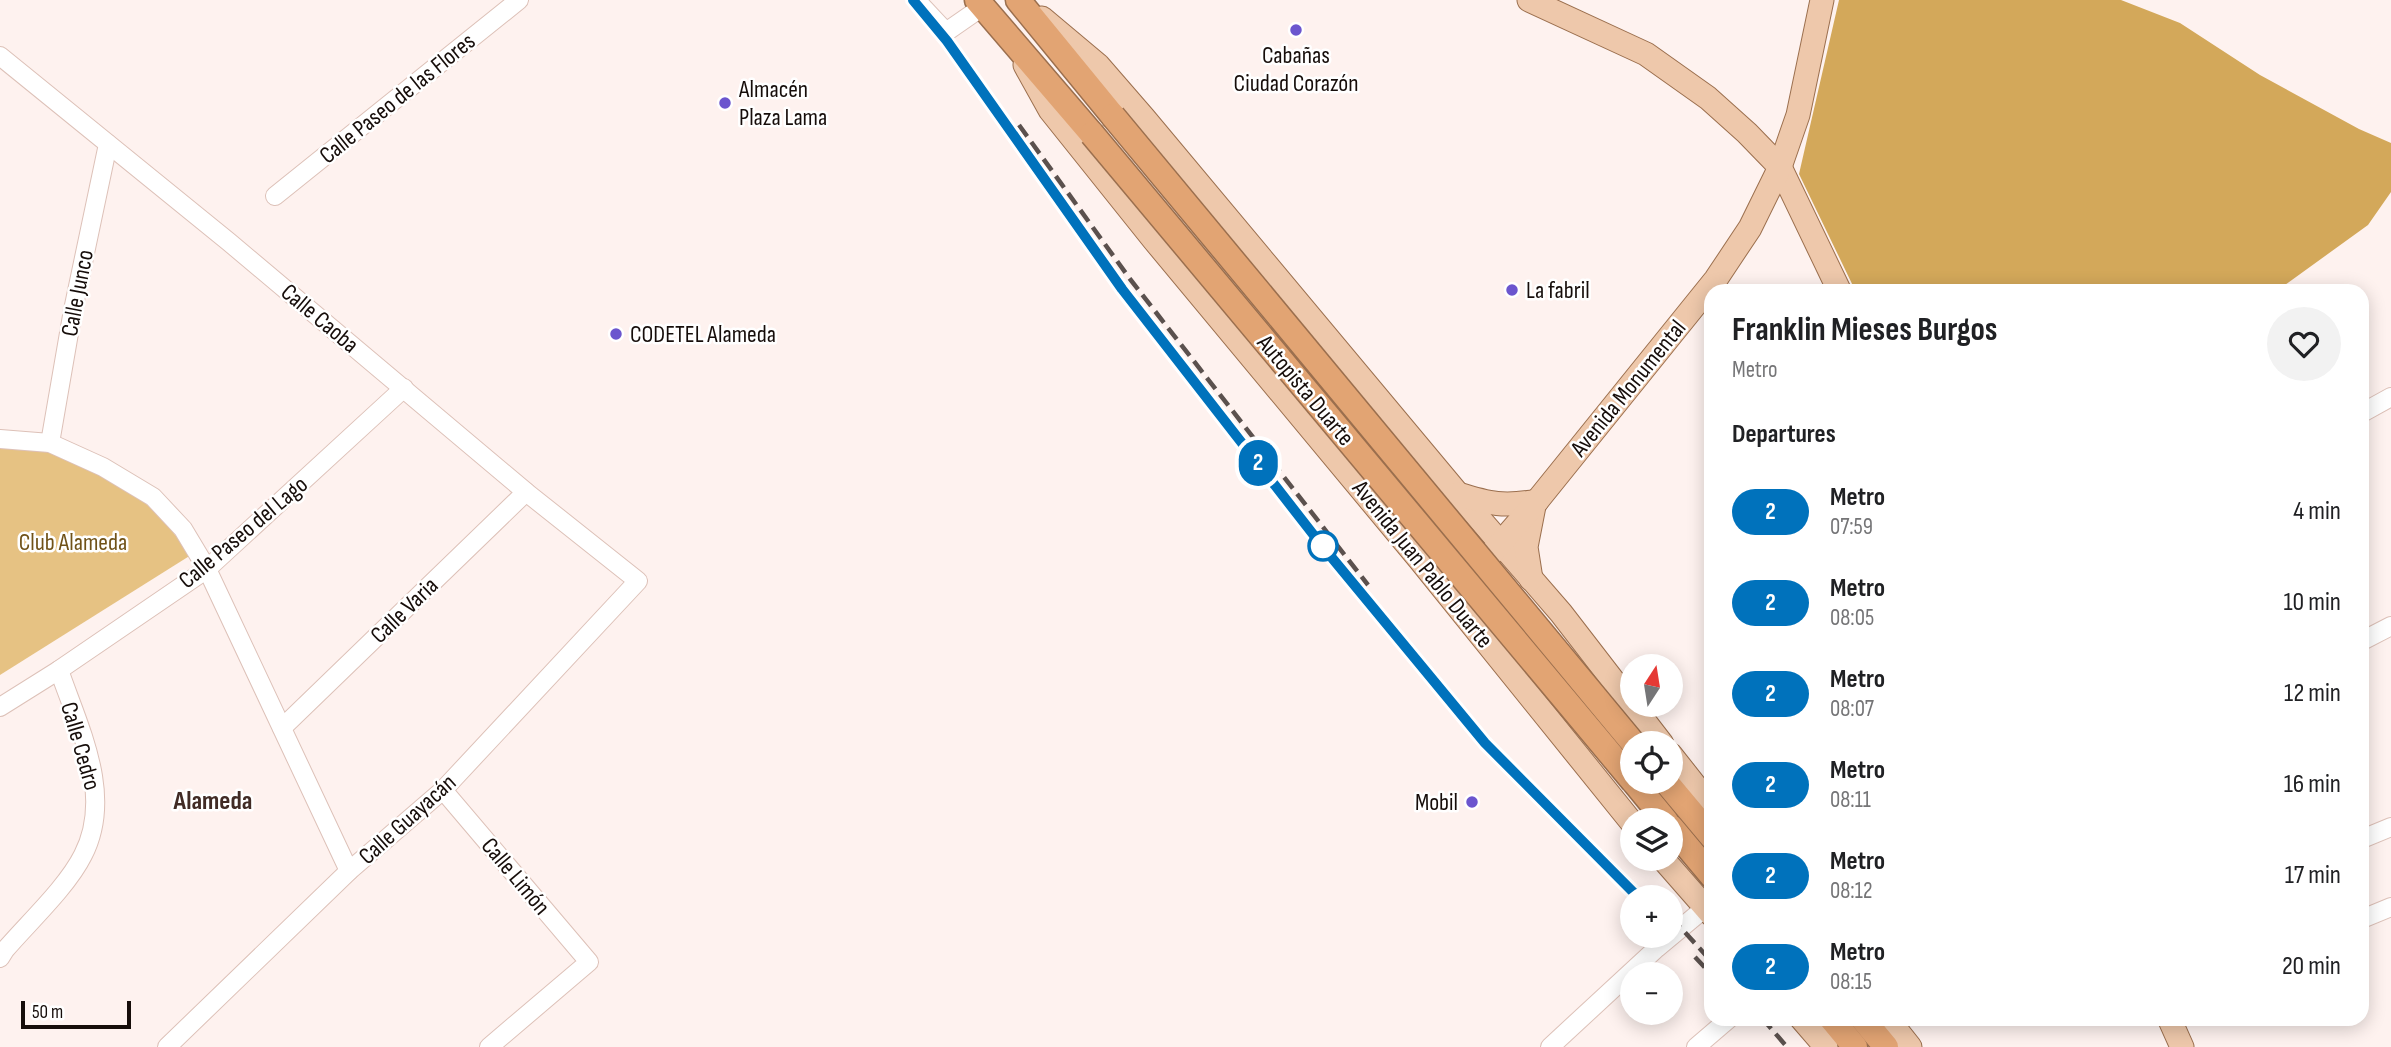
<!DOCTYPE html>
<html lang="en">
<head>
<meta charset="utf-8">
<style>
	:root { --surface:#fff; --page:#f2f2f2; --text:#202124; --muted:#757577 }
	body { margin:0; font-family:"Sofia Sans Condensed",sans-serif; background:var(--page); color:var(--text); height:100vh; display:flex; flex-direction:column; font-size:26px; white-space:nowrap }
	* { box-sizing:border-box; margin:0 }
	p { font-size:23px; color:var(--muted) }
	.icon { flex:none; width:38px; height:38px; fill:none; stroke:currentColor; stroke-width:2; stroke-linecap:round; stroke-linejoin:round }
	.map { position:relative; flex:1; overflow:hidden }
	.drawer { position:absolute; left:1704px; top:284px; width:665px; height:742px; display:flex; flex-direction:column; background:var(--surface); border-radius:21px; box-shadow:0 4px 18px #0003 }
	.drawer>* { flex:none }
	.badge { padding:0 14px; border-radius:23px; font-size:24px; line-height:46px }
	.needle { width:46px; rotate:12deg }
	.fabs { position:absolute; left:1620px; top:654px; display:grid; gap:14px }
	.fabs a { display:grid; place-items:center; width:63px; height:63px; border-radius:50%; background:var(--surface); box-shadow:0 4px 18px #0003; font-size:35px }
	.scale { position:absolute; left:21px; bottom:18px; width:110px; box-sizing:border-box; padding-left:7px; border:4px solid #160d0a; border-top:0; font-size:19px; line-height:24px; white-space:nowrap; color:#160d0a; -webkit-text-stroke:5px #fff; paint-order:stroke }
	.map>.badge { position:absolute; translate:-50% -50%; box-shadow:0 0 0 4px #fff }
	h2 { padding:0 28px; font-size:26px; line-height:63px }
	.round { display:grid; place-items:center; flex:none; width:74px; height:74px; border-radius:37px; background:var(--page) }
	.summary { display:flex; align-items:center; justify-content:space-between; height:119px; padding:0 28px }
	h1 { font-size:33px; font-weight:700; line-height:52px }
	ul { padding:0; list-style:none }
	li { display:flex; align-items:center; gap:21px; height:91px; padding:0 28px }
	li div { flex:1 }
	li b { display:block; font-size:26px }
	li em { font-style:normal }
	li .badge { min-width:77px; font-weight:700; text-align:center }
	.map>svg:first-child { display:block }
	.green { fill:#e6c283 }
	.forest { fill:#d3a85a }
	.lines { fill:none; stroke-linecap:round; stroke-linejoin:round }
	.minor-casing { stroke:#ddc1b8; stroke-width:20 }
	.major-casing { stroke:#9b6f4e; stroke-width:25 }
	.highway-casing { stroke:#9b6f4e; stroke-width:27 }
	.minor { stroke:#fff; stroke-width:18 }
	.major { stroke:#eec8ab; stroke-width:23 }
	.highway { stroke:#e2a473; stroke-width:24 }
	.rail { stroke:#5b514e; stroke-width:4.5; stroke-dasharray:14 7; stroke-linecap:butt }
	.highway-bridge-casing { stroke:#9b6f4e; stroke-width:27; stroke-linecap:butt }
	.highway-bridge { stroke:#e2a473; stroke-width:24 }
	.line-casing { stroke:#fff; stroke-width:16 }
	.line { stroke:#0072bc; stroke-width:10 }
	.poi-dot { fill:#6b55ce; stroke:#fff; stroke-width:2.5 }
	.stop-dot { fill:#fff; stroke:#0072bc; stroke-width:3.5 }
	.labels { text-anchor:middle; stroke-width:5; stroke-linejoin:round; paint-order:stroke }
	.poi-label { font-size:24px; fill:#160d0a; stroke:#fff; text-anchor:start }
	.street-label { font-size:24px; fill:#160d0a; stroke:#fff }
	.park-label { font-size:24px; fill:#705218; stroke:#fff }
	.neighbourhood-label { font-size:26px; font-weight:bold; fill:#412b25; stroke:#fff }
</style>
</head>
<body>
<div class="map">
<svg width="2391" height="1047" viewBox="0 0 2391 1047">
	<rect width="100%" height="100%" fill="#fef2ef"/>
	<polygon class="green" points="0,447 49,449 115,481 157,512 191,555 0,675"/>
	<polygon class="forest" points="1839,0 2121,0 2180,23 2260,75 2359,129 2391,143 2391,192 2368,225 2278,290 1855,290 1799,174"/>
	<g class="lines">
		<defs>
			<g id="minor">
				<polyline points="916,0 946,32 982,7"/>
				<polyline points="0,56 229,242 526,492 638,581 443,790 349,871 167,1047"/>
				<polyline points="275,196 519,0"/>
				<polyline points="2362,413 2391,397"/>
				<polyline points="0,439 50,443 103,467 153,497 183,529 207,569 349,871"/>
				<polyline points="50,443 73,310 108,144"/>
				<polyline points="2362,641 2391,626"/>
				<polyline points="0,707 59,670 207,569 404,388"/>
				<polyline points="282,728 526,492"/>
				<polyline points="443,790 589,962 489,1047"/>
				<polyline points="2362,839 2391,827"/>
				<polyline points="2362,919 2391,907"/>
				<path d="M0 958 5 950C29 922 67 887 83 855 114 795 79 728 59 670"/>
				<polyline points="1550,1047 1657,948 1705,908"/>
				<polyline points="1696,1047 1730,1018"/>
			</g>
			<g id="major">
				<polyline points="1529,0 1646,54 1708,98 1747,133 1780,167 1839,290"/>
				<polyline points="1042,18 1098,65 1144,118 1458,494 1561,613 1662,744"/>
				<polyline points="1025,65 1050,110 1154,240 1420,560 1633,824"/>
				<path d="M1458 494C1490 504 1504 507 1537 501"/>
				<polyline points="1531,579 1526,547 1534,506"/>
				<polyline points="1454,597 1537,501 1716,279 1750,228 1780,167 1798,115 1822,0"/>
				<polyline points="1671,755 1712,807"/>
				<polyline points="1663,859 1712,915"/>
				<polyline points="1801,1018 1826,1047"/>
				<polyline points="1887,1018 1910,1047"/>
				<polyline points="2169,1018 2182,1047"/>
			</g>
			<g id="highway">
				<polyline points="977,0 1092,134"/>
				<polyline points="1018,0 1113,116"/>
				<polyline points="1634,782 1666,821"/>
				<polyline points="1666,782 1712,837"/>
				<polyline points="1671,827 1712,876"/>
				<polyline points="1831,1018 1855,1047"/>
				<polyline points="1862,1018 1886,1047"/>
			</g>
		</defs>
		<use href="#minor" class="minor-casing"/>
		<use href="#major" class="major-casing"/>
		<use href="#highway" class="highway-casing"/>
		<use href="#minor" class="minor"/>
		<use href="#major" class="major"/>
		<use href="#highway" class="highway"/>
		<g class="rail">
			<polyline points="913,0 947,41 1122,289 1323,547 1485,743 1639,898"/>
			<polyline points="1019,125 1130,279 1368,585"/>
			<polyline points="1671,917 1712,962"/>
			<polyline points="1695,957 1712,975"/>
			<polyline points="1762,1018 1787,1047"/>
		</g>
		<defs>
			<g id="highway-bridge">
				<polyline points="1113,116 1634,744"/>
				<polyline points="1092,134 1633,781"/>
			</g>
		</defs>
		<use href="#highway-bridge" class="highway-bridge-casing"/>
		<use href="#highway-bridge" class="highway-bridge"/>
	</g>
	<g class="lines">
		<defs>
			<polyline id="line" points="913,0 947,41 1122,289 1323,547 1485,743 1639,898"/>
		</defs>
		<use href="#line" class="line-casing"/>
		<use href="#line" class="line"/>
	</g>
	<g class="poi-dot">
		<circle cx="1296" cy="30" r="7"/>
		<circle cx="725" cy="103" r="7"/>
		<circle cx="1512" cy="290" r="7"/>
		<circle cx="616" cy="334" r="7"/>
		<circle cx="1472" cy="802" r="7"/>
	</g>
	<circle class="stop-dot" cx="1323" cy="546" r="14"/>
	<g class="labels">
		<g class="poi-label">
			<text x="1296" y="63" text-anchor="middle">Cabañas<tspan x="1296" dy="28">Ciudad Corazón</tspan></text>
			<text x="739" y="97">Almacén<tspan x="739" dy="28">Plaza Lama</tspan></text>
			<text x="1526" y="298">La fabril</text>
			<text x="630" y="342">CODETEL Alameda</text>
			<text x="1458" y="810" text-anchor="end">Mobil</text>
		</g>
		<g class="street-label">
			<text transform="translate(397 98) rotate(-39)" y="8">Calle Paseo de las Flores</text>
			<text transform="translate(77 293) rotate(-79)" y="8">Calle Junco</text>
			<text transform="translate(320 318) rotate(40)" y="8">Calle Caoba</text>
			<text transform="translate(1628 388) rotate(-51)" y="8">Avenida Monumental</text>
			<text transform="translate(1306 390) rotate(50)" y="8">Autopista Duarte</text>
			<text transform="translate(243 532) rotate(-40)" y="8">Calle Paseo del Lago</text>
			<text transform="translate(1423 564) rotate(51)" y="8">Avenida Juan Pablo Duarte</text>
			<text transform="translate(404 610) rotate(-44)" y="8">Calle Varia</text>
			<text transform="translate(81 746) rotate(74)" y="8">Calle Cedro</text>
			<text transform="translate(407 819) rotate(-42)" y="8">Calle Guayacán</text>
			<text transform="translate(516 876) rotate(50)" y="8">Calle Limón</text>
		</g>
		<g class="park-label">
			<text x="73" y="550">Club Alameda</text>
		</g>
		<g class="neighbourhood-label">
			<text x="213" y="809">Alameda</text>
		</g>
	</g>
</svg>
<div class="fabs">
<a><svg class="needle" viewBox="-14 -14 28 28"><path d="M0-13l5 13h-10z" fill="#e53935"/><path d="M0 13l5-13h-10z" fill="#757577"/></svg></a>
<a><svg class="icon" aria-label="locate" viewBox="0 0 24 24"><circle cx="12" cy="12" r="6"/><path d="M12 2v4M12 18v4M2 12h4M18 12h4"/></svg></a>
<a><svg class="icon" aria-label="layers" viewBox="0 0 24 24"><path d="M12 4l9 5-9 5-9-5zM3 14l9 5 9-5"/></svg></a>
<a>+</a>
<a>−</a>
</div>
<div class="scale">50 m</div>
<b class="badge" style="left:1258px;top:463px;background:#0072bc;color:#fff">2</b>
<section class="drawer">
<div class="summary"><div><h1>Franklin Mieses Burgos</h1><p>Metro</p></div><a class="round"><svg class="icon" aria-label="heart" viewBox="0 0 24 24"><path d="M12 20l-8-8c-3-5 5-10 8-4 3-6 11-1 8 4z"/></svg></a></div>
<h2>Departures</h2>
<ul>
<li><span class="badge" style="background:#0072bc;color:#fff">2</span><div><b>Metro</b><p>07:59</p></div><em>4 min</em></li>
<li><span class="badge" style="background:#0072bc;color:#fff">2</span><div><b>Metro</b><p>08:05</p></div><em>10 min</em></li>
<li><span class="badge" style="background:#0072bc;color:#fff">2</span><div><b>Metro</b><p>08:07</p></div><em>12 min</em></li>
<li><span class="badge" style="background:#0072bc;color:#fff">2</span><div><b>Metro</b><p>08:11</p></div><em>16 min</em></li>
<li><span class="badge" style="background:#0072bc;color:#fff">2</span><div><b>Metro</b><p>08:12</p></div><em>17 min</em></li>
<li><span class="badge" style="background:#0072bc;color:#fff">2</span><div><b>Metro</b><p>08:15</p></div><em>20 min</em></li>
</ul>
</section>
</div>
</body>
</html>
